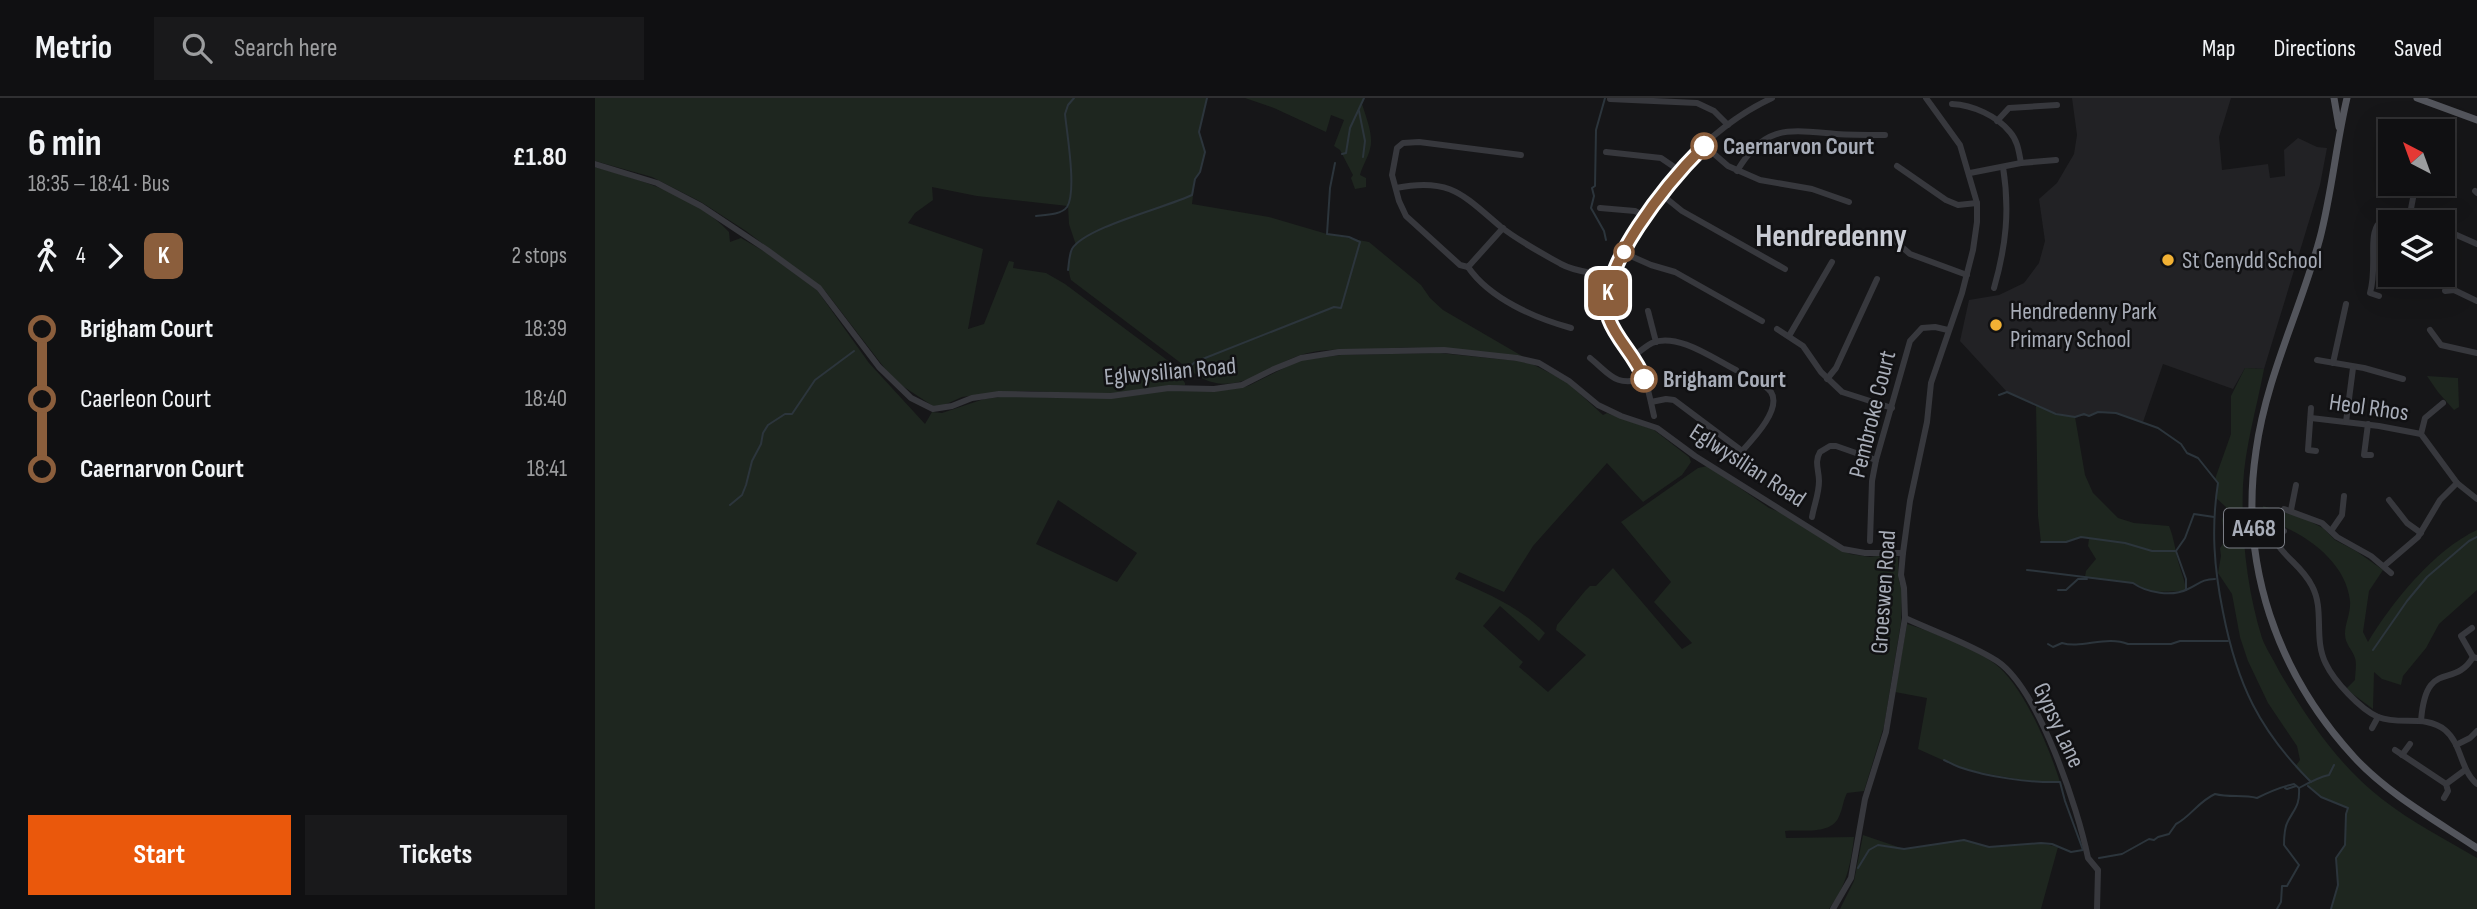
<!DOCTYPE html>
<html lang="en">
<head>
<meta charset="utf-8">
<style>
	:root { --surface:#101012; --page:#19191b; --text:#f1f3f6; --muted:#9c9d9f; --line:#303032; --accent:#ea580c }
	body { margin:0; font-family:"Sofia Sans Condensed",sans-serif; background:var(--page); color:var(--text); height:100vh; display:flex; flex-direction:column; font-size:26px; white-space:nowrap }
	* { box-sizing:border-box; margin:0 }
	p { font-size:23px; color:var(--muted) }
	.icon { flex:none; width:38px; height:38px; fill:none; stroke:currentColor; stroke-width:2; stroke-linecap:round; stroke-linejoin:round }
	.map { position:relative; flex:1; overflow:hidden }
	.drawer { display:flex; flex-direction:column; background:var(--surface); width:595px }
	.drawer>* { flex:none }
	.badge { padding:0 14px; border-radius:10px; font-size:24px; line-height:46px }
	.needle { width:46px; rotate:319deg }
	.controls { position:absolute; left:1783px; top:21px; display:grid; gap:14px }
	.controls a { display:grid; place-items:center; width:77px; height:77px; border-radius:0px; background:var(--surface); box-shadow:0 7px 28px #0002,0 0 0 2px var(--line); font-size:35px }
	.map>.badge { position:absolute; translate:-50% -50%; box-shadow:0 0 0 4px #fff }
	.legs { display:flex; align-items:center; gap:10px; height:77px; padding:0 28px; font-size:23px }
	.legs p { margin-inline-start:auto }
	.summary { display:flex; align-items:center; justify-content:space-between; height:119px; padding:0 28px }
	h1 { font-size:38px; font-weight:700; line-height:52px }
	.primary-button { display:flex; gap:14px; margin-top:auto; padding:14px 28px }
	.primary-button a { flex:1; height:80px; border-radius:0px; background:var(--accent); color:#fff; font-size:28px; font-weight:700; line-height:80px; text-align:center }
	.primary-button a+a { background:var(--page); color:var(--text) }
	ul { padding:0 28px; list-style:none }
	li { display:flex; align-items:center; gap:24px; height:70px; font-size:26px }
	li i { display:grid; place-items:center; width:10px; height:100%; margin:0 9px; background:currentColor }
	li i::after { content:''; width:18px; height:18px; margin:-9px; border:5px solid; border-radius:50%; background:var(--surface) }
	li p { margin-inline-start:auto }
	li:first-child i { background:linear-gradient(#0000 50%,currentColor 0) }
	li:last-child i { background:linear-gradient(currentColor 50%,#0000 0) }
	header { display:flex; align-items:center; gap:42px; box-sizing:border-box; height:98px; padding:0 35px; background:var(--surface); border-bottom:2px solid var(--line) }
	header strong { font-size:33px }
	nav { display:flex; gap:38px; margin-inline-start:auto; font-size:24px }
	.search { width:490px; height:63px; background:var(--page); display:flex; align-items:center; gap:18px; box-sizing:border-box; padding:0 24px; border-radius:0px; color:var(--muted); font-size:26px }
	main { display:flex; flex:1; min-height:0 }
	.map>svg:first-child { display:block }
	.built { fill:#222225 }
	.green { fill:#1e261f; fill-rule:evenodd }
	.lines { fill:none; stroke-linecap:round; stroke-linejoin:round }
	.stream { stroke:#2c353c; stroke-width:2 }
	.minor { stroke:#37383d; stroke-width:6 }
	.major { stroke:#53555c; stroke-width:7 }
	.line-1-casing { stroke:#fff; stroke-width:16 }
	.line-1 { stroke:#8b5e3c; stroke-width:10 }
	.stop-1-dot { fill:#fff; stroke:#8b5e3c; stroke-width:3.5 }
	.poi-dot { fill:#f2b134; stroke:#111113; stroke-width:2.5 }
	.labels { text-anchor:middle; stroke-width:5; stroke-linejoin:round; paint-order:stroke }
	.shield { fill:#111113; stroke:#7b7e86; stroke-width:2 }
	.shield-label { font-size:23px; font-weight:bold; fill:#a8adb8 }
	.stop-label { font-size:24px; font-weight:bold; fill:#a8adb8; stroke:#111113; text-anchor:start }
	.poi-label { font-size:24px; fill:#a8adb8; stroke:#111113; text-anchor:start }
	.street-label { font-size:24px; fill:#a8adb8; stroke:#111113 }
	.district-label { font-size:32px; font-weight:bold; fill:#c9ccd4; stroke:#111113 }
</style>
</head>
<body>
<header>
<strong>Metrio</strong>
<div class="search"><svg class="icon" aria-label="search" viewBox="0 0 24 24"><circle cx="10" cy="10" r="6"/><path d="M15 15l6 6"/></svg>Search here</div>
<nav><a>Map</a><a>Directions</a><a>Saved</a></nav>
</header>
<main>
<section class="drawer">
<div class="summary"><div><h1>6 min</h1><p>18:35 – 18:41 · Bus</p></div><b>£1.80</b></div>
<div class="legs"><svg class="icon" aria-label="walk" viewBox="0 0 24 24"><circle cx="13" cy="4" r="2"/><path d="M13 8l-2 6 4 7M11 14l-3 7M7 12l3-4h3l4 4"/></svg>4<svg class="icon" aria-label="forward" viewBox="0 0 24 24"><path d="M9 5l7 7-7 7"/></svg><b class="badge" style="background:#8b5e3c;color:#fff">K</b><p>2 stops</p></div>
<ul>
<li><i style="color:#8b5e3c"></i><b>Brigham Court</b><p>18:39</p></li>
<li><i style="color:#8b5e3c"></i><span>Caerleon Court</span><p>18:40</p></li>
<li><i style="color:#8b5e3c"></i><b>Caernarvon Court</b><p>18:41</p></li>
</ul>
<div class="primary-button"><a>Start</a><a>Tickets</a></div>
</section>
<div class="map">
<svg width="1882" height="811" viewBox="0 0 1882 811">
	<rect width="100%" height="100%" fill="#161618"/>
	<polygon class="built" points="1477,0 1636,0 1624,39 1627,72 1673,66 1675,80 1690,78 1689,52 1703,40 1722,49 1732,50 1725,87 1669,271 1650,270 1638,291 1568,266 1548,324 1521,315 1503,314 1494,318 1471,318 1446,310 1412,294 1365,243 1374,202 1404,197 1429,185 1444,165 1450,143 1444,101 1462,85 1479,56 1482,37"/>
	<g class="green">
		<path d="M0 0H612L604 34 610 54 605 74 600 81 597 106 674 119 732 136 774 144 826 187 835 200 848 212 927 258C878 254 833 247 783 251 759 253 736 249 713 255 675 264 643 302 603 278L476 182C472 170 473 157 481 147L474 126 473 108 382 98 337 89 338 102 320 115 313 125 388 151 373 231 389 226 414 163 419 164 418 170 451 175 470 186 576 265 590 285V287L515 297 435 293 397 295 367 299 347 308H338L306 287 291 272 231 194 151 133 106 104 57 79 0 63Z"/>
		<path d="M650 0H769L767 6C771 19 779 38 775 51 773 60 767 68 765 77L771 80V89L760 91 756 80 758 77 745 52 739 48 749 22 736 17 731 34 679 10Z"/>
		<path d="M0 69C46 82 101 98 134 134L135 144 146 140 172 155 222 192 274 265 330 326 337 314 347 315 389 301 413 298 476 300 581 292H631L653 288 705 262 746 257 844 255 933 264 971 283 1008 317 1012 315 1059 332 1094 359 1096 364 1087 377 1048 404 1012 365 938 448 909 494 864 474 860 481C893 496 925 509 950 535L944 543 905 508 888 528 928 564 924 569 953 594 991 557 961 532 962 527 990 493 995 488H1001L1018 470 1087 551 1097 545 1059 504 1076 484 1026 424 1103 370 1113 368 1174 410 1190 416 1255 456 1275 459 1293 456 1303 459 1304 484 1307 490 1306 524 1289 628 1269 693 1252 695C1248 703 1248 709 1245 716 1238 738 1209 731 1190 733L1191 740 1259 739C1256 766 1251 789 1234 811H0ZM463 402 542 455 522 484 441 446Z"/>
		<path d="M1650 270 1669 271C1662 309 1650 348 1648 387 1646 437 1652 492 1667 540 1671 551 1679 562 1684 573 1711 619 1744 668 1787 701 1816 724 1850 741 1882 760V811H1736L1743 787 1741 760 1750 746 1751 716 1753 710 1726 699 1712 686 1715 684 1700 669 1705 662 1702 648 1673 605 1653 563 1645 539 1637 496 1623 475 1626 458 1625 450 1630 443 1627 422 1631 409 1621 400 1623 385 1620 381 1636 336V298Z"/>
		<polygon points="1832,278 1863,280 1864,309 1859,312 1843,294"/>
		<path d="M1441 307 1461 316 1480 319 1490 377 1498 395 1523 420 1539 425 1574 428C1579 440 1580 451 1583 463 1586 474 1590 482 1591 493L1556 494 1538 485 1493 480 1490 479 1491 473 1501 461 1493 448 1494 441 1486 439 1471 444H1446L1443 418Z"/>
		<path d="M1668 408 1708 420 1728 430 1740 442 1761 453 1788 472 1774 493 1768 534 1773 544C1797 504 1839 452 1882 432V492L1844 526 1831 550 1808 578 1806 587 1787 581 1779 574 1778 611 1751 591 1760 582C1760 576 1762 566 1760 560 1757 551 1750 546 1750 536 1750 525 1756 515 1755 503 1751 462 1706 432 1670 422Z"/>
		<path d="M1312 526C1336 533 1387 553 1405 570 1431 595 1454 649 1465 684L1432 683 1383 674 1363 669 1323 651 1332 600 1300 594Z"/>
		<polygon points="1268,737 1309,751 1369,742 1394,749 1445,745 1463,749 1446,811 1245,811 1259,783"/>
	</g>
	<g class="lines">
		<g class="stream">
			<polyline points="1010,0 1001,32 1000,88 997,90 999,98 996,110 1009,133 1011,142"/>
			<polyline points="764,13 770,43 768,59"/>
			<polyline points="747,56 751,55 755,30 769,0"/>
			<path d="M441 118C450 117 466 117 472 109 482 94 472 36 470 16L473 7 479 0"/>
			<path d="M473 172C474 166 474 157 477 151 490 129 573 109 597 97L600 81 605 74 610 54 604 34 612 0"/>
			<polyline points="593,270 600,264 739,209 746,210 765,144 754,139 732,136 735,90 740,65"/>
			<path d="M1404 297 1412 294 1461 316 1480 319 1489 316 1494 318 1503 314 1521 315 1563 330 1586 346 1592 355 1603 360 1623 385C1616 430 1619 470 1628 514 1642 586 1664 632 1716 684"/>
			<polyline points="135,407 147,397 151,387 157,363 166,346 168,335 173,327 190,316 197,316 220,282 259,253"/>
			<polyline points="1446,444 1471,444 1486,439 1530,445 1557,453 1581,453"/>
			<path d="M1432 472 1538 485C1552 495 1577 499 1593 491 1604 486 1607 481 1620 481"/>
			<polyline points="1463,492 1471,492 1483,481 1492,481"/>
			<polyline points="1591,492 1591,481 1581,453 1590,440 1599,416 1619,419"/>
			<path d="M1453 546 1458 549 1467 545C1486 551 1512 537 1533 546H1576L1585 543H1633"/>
			<polyline points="1778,552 1812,503 1832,479 1874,443 1882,439"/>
			<polyline points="1713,688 1726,699 1753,710 1751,716 1750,747 1741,760 1743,787 1736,811"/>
			<polyline points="1690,690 1692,691 1701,688"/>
			<path d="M1504 760 1527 756 1554 741 1559 742 1563 739 1574 736 1581 726C1595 719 1604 703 1620 696 1635 700 1648 696 1662 700 1674 694 1685 689 1699 686L1704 690"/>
			<path d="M1263 770 1274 752 1283 747 1309 751 1369 742 1394 749 1446 745 1457 746 1476 754 1488 752 1470 703 1465 684C1436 685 1392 679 1364 669 1358 667 1354 664 1349 662"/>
			<path d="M1682 811 1686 804 1687 788H1692L1704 767 1689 747C1689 740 1689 730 1693 723 1700 710 1705 707 1704 690 1713 685 1724 679 1734 677L1739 667"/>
		</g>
		<g class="minor">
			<polyline points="1015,1 1102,5 1119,13 1133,27"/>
			<path d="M1357 6C1378 7 1402 18 1415 34 1423 43 1424 55 1426 65"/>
			<polyline points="1402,23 1414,10 1462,7"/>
			<polyline points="1110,48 1133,68 1165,82 1217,91 1254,104"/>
			<polyline points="1011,54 1066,60 1085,73"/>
			<polyline points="1790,62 1796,61"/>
			<polyline points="0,66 62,85 106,108 172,152 224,190 284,269 316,300 338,311 357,308 377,300 404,296 516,298 574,290 619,291 647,287 679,271 706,260 744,254 849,252 922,260 944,265 974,283 1003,307 1026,318 1062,330 1100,358 1248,451 1270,455 1308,455"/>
			<polyline points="1302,68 1351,102 1363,107 1382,105"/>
			<path d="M1142 73C1170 26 1193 32 1241 36 1257 37 1274 37 1290 37"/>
			<polyline points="1375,75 1426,65 1461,62"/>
			<path d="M801 90C855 79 868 97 906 129 924 143 946 155 966 166 982 175 1001 174 1018 180"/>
			<polyline points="1880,93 1882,95"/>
			<polyline points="1066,96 1087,113 1190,171"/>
			<polyline points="1005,110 1040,113 1050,118"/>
			<polyline points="1814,121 1819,95 1824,86"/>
			<polyline points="908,130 873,169 865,167 811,118 804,103 797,77 802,50 808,45 824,44 926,57"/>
			<polyline points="1848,131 1882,146"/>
			<polyline points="1291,135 1315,156 1372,177"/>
			<polyline points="1029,155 1056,167 1080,174 1167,223"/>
			<path d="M873 169C895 201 940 220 976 230"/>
			<path d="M1399 190C1411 148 1415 112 1408 69"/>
			<polyline points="1850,193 1859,192 1882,203"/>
			<path d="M1784 198 1775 195C1787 154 1756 102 1830 124"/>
			<polyline points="1053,213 1061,244"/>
			<polyline points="1182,231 1208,248 1226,274 1247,294 1297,310"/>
			<polyline points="1835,232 1846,247 1882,255"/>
			<polyline points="1194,238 1237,164"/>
			<path d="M1039 258C1044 254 1051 248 1057 245 1082 234 1119 261 1141 272"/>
			<path d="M995 260C1017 278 1019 288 1049 281"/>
			<polyline points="1722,262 1769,270 1808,281"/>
			<polyline points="1738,265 1751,206"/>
			<polyline points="1232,281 1241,270 1282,181"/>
			<polyline points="1056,304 1071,301 1079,302 1147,353 1164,382"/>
			<polyline points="1848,305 1830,320 1826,336 1862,385 1882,401"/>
			<polyline points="1716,310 1713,352 1721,353"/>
			<path d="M1059 318C1055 301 1052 282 1044 266 1034 248 1015 234 1013 211 1011 193 1019 176 1026 160 1056 96 1112 30 1177 0"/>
			<polyline points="1716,320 1784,328 1826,336"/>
			<polyline points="1751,324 1758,270"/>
			<polyline points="1773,326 1769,357 1776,357"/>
			<path d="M1147 353C1158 341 1187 311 1176 294 1171 287 1160 283 1152 279"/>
			<polyline points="1794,402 1812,425 1826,435"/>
			<polyline points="1689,411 1727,425 1742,439 1776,458 1796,475"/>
			<polyline points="1696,412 1701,387"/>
			<path d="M1217 419C1219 407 1224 396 1224 383 1224 372 1219 364 1225 354L1235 348H1241L1281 362"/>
			<path d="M1676 428C1681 458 1704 462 1717 488 1730 512 1718 541 1731 566 1739 583 1765 611 1783 619 1805 628 1830 616 1850 632 1867 646 1865 672 1882 686"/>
			<polyline points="1736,433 1747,417 1749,398"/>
			<polyline points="1677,435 1689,433"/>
			<polyline points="1275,443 1277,383 1281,362 1315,243 1327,230 1340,229 1353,232"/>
			<polyline points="1789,468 1823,439 1845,402 1862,385"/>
			<path d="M1310 520C1340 534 1374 545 1402 563 1444 591 1483 711 1493 760L1503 772 1502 811"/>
			<polyline points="1877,530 1866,538 1878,559"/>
			<path d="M1826 623C1831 559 1859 592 1878 559L1882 560"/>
			<polyline points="1777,630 1783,619"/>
			<polyline points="1861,647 1875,640 1882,633"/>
			<polyline points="1800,652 1851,686 1853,693 1849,700"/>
			<polyline points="1807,657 1815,646"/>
			<polyline points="1851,686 1870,672"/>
			<polyline points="1238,811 1256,780 1270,701 1291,634 1310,520 1309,490 1306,477 1308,455 1315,403 1332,324 1336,285 1367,195 1378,152 1382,124 1382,105 1365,47 1331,0"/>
		</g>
		<g class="major">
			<polyline points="1739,0 1744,29"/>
			<path d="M1752 0C1741 46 1737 94 1725 140 1706 211 1671 279 1661 353 1644 466 1682 575 1759 659 1793 696 1840 722 1882 750"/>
			<polyline points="1822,0 1882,22"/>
		</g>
	</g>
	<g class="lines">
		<defs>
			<path id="line-1" d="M1049 281C1041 258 1022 243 1014 221 998 172 1077 80 1109 48"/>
		</defs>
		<use href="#line-1" class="line-1-casing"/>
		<use href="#line-1" class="line-1"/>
	</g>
	<g class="stop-1-dot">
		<circle cx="1109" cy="48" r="12"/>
		<circle cx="1029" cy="154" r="9"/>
		<circle cx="1049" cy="281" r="12"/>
	</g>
	<g class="poi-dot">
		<circle cx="1573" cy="162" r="7"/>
		<circle cx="1401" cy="227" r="7"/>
	</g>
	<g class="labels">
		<rect class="shield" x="1629" y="410.5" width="60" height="39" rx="5"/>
		<g class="shield-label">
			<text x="1659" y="438">A468</text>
		</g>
		<g class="stop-label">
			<text x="1128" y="56">Caernarvon Court</text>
			<text x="1068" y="289">Brigham Court</text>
		</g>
		<g class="poi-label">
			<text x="1587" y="170">St Cenydd School</text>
			<text x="1415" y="221">Hendredenny Park<tspan x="1415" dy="28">Primary School</tspan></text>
		</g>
		<g class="street-label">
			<text transform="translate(575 273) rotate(-5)" y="8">Eglwysilian Road</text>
			<text transform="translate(1774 309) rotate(8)" y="8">Heol Rhos</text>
			<text transform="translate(1277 316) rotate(-76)" y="8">Pembroke Court</text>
			<text transform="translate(1153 367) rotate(33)" y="8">Eglwysilian Road</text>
			<text transform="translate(1288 494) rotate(-86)" y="8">Groeswen Road</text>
			<text transform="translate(1464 627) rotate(65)" y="8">Gypsy Lane</text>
		</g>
		<g class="district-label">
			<text x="1236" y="148">Hendredenny</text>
		</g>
	</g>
</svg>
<div class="controls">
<a><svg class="needle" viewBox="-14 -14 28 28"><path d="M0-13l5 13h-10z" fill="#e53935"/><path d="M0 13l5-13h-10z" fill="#9c9d9f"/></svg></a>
<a><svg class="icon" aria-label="layers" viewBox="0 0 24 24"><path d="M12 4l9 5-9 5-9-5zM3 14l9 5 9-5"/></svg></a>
</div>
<b class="badge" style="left:1013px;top:195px;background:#8b5e3c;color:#fff">K</b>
</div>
</main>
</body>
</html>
